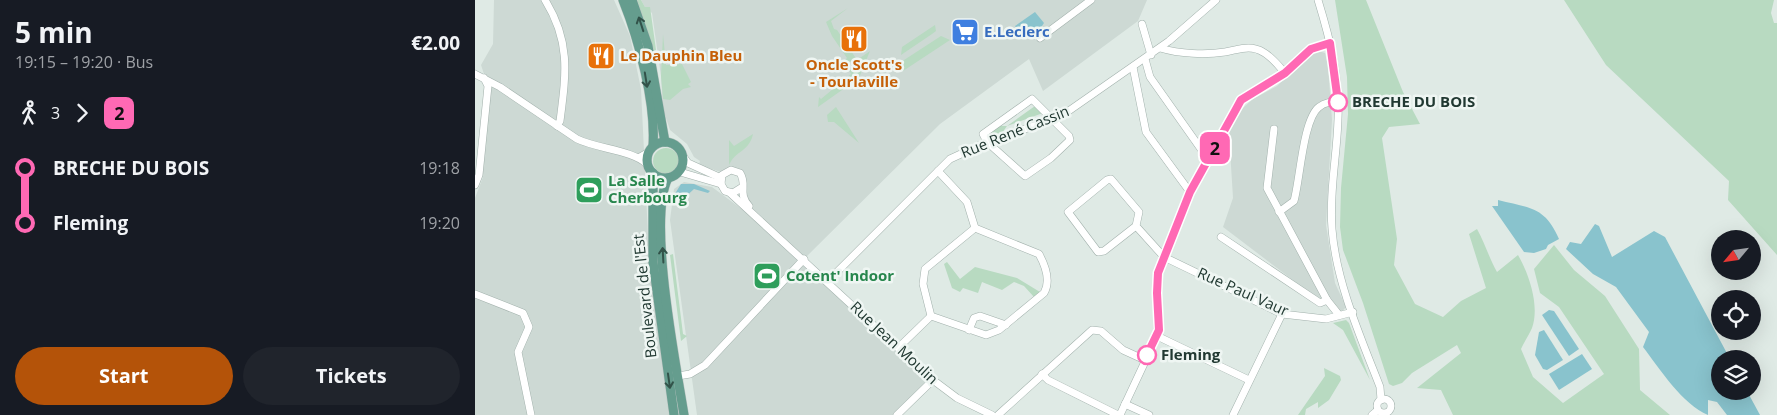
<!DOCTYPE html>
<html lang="en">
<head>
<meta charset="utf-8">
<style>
	:root { --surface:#171b24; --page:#20242c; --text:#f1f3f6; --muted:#9ea1a6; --accent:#b45309 }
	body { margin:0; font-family:"Open Sans",sans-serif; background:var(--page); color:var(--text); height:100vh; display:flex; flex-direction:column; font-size:19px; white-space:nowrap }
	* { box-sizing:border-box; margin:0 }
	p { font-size:16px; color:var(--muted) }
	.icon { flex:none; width:28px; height:28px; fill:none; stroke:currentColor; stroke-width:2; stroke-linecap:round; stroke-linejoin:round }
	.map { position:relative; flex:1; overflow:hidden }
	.sheet { display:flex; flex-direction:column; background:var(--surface); width:475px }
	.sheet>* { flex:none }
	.badge { padding:0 10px; border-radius:8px; font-size:18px; line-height:32px }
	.needle { width:32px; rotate:241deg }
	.controls { position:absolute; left:1236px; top:230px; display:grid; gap:10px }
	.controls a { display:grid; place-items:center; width:50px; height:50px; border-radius:50%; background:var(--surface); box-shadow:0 5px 20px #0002; font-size:25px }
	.map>.badge { position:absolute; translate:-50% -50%; box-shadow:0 0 0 2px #fff }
	.legs { display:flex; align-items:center; gap:8px; height:55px; padding:0 15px; font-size:16px }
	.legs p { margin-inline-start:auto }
	.overview { display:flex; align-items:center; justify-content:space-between; height:85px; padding:0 15px }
	h1 { font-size:28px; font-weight:700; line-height:38px }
	.button { display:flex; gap:10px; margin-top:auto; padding:10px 15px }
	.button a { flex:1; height:58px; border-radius:30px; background:var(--accent); color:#fff; font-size:20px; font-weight:700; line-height:58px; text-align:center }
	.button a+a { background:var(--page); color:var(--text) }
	ul { padding:0 15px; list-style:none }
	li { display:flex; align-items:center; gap:18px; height:55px; font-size:19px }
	li i { display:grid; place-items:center; width:8px; height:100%; margin:0 6px; background:currentColor }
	li i::after { content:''; width:12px; height:12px; margin:-6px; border:4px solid; border-radius:50%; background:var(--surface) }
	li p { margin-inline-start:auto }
	li:first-child i { background:linear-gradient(#0000 50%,currentColor 0) }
	li:last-child i { background:linear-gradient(currentColor 50%,#0000 0) }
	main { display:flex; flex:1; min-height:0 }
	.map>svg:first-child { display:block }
	.built { fill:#cdd9d4 }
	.green { fill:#b8dac1 }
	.water { fill:#89c3cd }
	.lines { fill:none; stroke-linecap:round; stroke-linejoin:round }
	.minor-casing { stroke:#a2b1ac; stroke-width:8 }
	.major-casing { stroke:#bcc4c2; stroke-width:10 }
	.minor { stroke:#fff; stroke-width:7 }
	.major { stroke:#659d8e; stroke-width:9 }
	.oneway { stroke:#325249 }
	.line-1-casing { stroke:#fff; stroke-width:11 }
	.line-1 { stroke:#ff69b4; stroke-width:8 }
	.stop-1-dot { fill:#fff; stroke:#ff69b4; stroke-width:2.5 }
	.labels { text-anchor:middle; stroke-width:5; stroke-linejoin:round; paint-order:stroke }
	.shop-label { font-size:15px; font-weight:bold; fill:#366cbe; stroke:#eff6f3; text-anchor:start }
	.food-label { font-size:15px; font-weight:bold; fill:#c56008; stroke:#eff6f3; text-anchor:start }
	.stop-label { font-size:15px; font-weight:bold; fill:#213932; stroke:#eff6f3; text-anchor:start }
	.street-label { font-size:15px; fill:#213932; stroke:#eff6f3 }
	.leisure-label { font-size:15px; font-weight:bold; fill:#27864d; stroke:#eff6f3; text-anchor:start }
</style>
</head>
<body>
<main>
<section class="sheet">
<div class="overview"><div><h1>5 min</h1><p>19:15 – 19:20 · Bus</p></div><b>€2.00</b></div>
<div class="legs"><svg class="icon" aria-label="walk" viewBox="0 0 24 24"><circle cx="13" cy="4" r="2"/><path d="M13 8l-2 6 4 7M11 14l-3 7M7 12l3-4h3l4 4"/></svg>3<svg class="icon" aria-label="forward" viewBox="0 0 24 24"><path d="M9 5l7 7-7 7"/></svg><b class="badge" style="background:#ff69b4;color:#111">2</b></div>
<ul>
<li><i style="color:#ff69b4"></i><b>BRECHE DU BOIS</b><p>19:18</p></li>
<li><i style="color:#ff69b4"></i><b>Fleming</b><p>19:20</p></li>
</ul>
<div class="button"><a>Start</a><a>Tickets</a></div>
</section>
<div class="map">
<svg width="1302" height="415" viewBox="0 0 1302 415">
	<rect width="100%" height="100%" fill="#dfeae5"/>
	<g class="built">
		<polygon points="19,0 139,0 155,36 166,89 173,235 194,415 0,415 0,198 8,177 4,175 13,86 6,65 18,44"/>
		<polygon points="166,0 672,0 663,21 568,91 554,59 465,124 329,259 323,251 274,206 265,173 249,173 224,165 225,161 219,157 212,144 195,130 188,109 186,76 177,13 170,7"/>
		<polygon points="840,50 850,53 853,66 857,120 851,225 860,283 871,307 864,315 748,227 758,198 754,133 760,115 778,99 802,86"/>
		<polygon points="209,182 237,187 268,210 453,379 420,415 222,415 195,220 199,189"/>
	</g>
	<g class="green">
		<polygon points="162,0 166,0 170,7 175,7 181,50 179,51"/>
		<path d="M860 0H891L928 92 945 124 914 127 907 138 922 239 919 265 940 304 968 317 986 301 1011 288 994 234 1002 229C1010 243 1014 258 1022 272L1043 255C1054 274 1065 306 1057 328 1054 335 1049 342 1046 349L1058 377 1088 403 1129 374 1084 307 1065 293 1059 269 1079 245 1099 270 1130 296 1164 349 1165 390 1195 415H978L966 390 942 388 986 353 982 345 937 373 927 383 918 386 914 384 888 303 868 250 865 227 866 188 873 114 872 77Z"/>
		<polygon points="1089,0 1299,0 1296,13 1299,23 1302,23 1302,255 1253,200 1254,181 1131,65"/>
		<polygon points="373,8 356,21 359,29 362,30 382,60 395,51 390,63 369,61 372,58 357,36 351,22"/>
		<polygon points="460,25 461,31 457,34 426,55 427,47"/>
		<polygon points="191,32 188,34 191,65 207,64 216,82 213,84 216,87 208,89 195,100 188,99 186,76 188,34"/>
		<polygon points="466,36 475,40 428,71 426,62"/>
		<polygon points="380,68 388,68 384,78 343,107 344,97 346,99 376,74 374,70"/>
		<polygon points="560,106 568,113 532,126 527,133 513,138 511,135 523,126 532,126"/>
		<polygon points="361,107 384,143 359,122 353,122 352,115"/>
		<path d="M278 134C274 152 261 150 254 165V140L259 146Z"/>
		<circle cx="191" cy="161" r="13"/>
		<polygon points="198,254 208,334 212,336 206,341 195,255"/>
		<polygon points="472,262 485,279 500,267 542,278 565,292 559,297 549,286 539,282 527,290 507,282 503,293 488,288 485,292 477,288 469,264"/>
		<polygon points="871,320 874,323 895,380 868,330 858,323"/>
		<polygon points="849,368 865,376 866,380 854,400 843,408 843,402 831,409 830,415 823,415 850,376"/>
	</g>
	<g class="water">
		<polygon points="560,12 569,23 565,29 548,39 540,26"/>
		<polygon points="206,184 219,184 235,191 233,193 219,189 207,200 198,197"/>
		<path d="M1023 200C1054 208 1070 206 1084 239L1073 245 1071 249 1059 253 1049 252 1017 206H1023Z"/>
		<path d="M1120 224 1124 226 1137 257 1179 231 1190 237 1255 359H1245V391H1272L1285 415H1252L1242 402 1233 400V415C1208 405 1184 368 1168 347L1174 332 1141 287 1118 274 1091 249 1095 242 1106 244Z"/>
		<polygon points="1074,310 1079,311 1104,349 1094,356 1067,315"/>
		<polygon points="1069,330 1088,360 1072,370 1068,369 1060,355 1064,332"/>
		<polygon points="1107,354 1117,369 1084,390 1074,374"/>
	</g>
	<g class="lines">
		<defs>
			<g id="minor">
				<path d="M70 0C96 42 91 74 85 121L82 126"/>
				<path d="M843 0C855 39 865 78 863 119 862 156 854 192 857 229 861 282 886 338 905 387L906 400"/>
				<polyline points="667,24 676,55"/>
				<polyline points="565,38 616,0"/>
				<path d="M685 48C705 54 730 55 750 52 763 50 775 44 788 52 797 57 803 65 810 73"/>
				<polyline points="670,59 675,77 733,159"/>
				<polyline points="658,67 671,132 715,192"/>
				<path d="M0 74 25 87 102 139C123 149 157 150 172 164"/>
				<polygon points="557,99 594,136 595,140 576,158 550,176 512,142 508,134"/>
				<polyline points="799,129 792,188 852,300 864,315"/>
				<polyline points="208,156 213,163 246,178"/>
				<polyline points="165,157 174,152"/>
				<polyline points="205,172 246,184"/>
				<polyline points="0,185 4,175 13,86 9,78"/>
				<path d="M266 188 258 193 250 191 246 184 247 175 256 170 265 173C273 185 262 193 274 206"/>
				<polyline points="255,193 458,380 482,398 517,415"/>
				<path d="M804 212 819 201C825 180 828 119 844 107 850 102 856 102 863 102"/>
				<polyline points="661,226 664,212 636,179 632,180 593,212 623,252 629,251 661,226 689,257 807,314 851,319 878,312"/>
				<polyline points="746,237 845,303 852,300"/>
				<polyline points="353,281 475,159 512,142 585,117 694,41 741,0"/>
				<polyline points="0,294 48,313 54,327 43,352 56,415"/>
				<path d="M456 316 511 335 524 330 569 293C576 281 570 265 564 254L500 228"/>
				<polyline points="456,316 448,284 450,269 500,228 492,202 463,171"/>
				<polyline points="494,330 499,318 505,316 531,325"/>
				<polyline points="682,336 774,380"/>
				<polyline points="423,348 456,316"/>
				<polyline points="567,374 573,380 643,415"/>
				<polyline points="203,376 215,374 230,365 329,259"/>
				<circle cx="909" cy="406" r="7"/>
				<polyline points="650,404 674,415"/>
				<polyline points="422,415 458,380"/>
				<polyline points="523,415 617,330 626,331 648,350 670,360"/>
				<polyline points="645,415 682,336 682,280 689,257 715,192 760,111 766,100 810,73 836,49 855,43"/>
				<polyline points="758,415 807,314"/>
				<polyline points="897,415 903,410"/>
			</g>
			<g id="major">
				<path d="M148 0C164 40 181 103 178 146"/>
				<polyline points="157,0 173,46 190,142"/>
				<circle cx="190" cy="160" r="18"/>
				<polyline points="178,173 178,262 199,415"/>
				<path d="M193 178C172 219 201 365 209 415"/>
			</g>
		</defs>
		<use href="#minor" class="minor-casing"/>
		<use href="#major" class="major-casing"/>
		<use href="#minor" class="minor"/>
		<use href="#major" class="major"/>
	</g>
	<defs><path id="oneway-shaft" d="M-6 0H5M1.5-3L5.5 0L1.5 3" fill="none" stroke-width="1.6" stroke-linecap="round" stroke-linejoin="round" transform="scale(1.25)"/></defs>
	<g class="oneway">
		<use href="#oneway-shaft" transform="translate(166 24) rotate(-108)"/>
		<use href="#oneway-shaft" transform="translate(171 80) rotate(81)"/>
		<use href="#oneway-shaft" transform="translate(188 255) rotate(-93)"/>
		<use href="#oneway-shaft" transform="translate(194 381) rotate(82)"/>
	</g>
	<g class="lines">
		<defs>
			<polyline id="line-1" points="672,355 684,330 682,293 683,273 715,192 760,111 766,100 810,73 836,49 855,43 863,102"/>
		</defs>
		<use href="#line-1" class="line-1-casing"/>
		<use href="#line-1" class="line-1"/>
	</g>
	<defs>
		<symbol id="supermarket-square" viewBox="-11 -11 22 22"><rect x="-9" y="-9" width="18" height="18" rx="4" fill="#3f7fe0" stroke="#eff6f3"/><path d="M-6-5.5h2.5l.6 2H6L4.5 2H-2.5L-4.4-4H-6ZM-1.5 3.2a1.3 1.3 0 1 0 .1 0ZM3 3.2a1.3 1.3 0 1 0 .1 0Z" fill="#fff"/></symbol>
		<symbol id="restaurant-square" viewBox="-11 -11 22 22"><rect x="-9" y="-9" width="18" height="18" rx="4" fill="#e8710a" stroke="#eff6f3"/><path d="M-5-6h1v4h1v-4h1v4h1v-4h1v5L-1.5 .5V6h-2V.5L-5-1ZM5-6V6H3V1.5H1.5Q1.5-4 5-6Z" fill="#fff"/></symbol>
		<symbol id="stadium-square" viewBox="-11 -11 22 22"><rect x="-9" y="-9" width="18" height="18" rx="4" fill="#2e9e5b" stroke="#eff6f3"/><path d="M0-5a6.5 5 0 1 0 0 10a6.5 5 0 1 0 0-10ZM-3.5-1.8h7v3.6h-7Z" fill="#fff"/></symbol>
	</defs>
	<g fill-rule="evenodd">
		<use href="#supermarket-square" x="474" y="16" width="32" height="32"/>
		<use href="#restaurant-square" x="363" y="23" width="32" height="32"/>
		<use href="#restaurant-square" x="110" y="40" width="32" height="32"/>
		<use href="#stadium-square" x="98" y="174" width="32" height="32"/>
		<use href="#stadium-square" x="276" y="260" width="32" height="32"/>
	</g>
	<g class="stop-1-dot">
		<circle cx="863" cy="102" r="9"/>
		<circle cx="672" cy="355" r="9"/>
	</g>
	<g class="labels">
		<g class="shop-label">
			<text x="509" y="37">E.Leclerc</text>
		</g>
		<g class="food-label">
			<text x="145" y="61">Le Dauphin Bleu</text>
			<text x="379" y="70" text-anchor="middle">Oncle Scott's<tspan x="379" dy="17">- Tourlaville</tspan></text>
		</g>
		<g class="stop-label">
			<text x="877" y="107">BRECHE DU BOIS</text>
			<text x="686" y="360">Fleming</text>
		</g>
		<g class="street-label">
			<text transform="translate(540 132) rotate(-22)" y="5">Rue René Cassin</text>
			<text transform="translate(768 292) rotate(24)" y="5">Rue Paul Vaur</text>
			<text transform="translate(170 296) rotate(-96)" y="5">Boulevard de l'Est</text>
			<text transform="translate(419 343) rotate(43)" y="5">Rue Jean Moulin</text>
		</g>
		<g class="leisure-label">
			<text x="133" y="186">La Salle<tspan x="133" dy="17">Cherbourg</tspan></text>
			<text x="311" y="281">Cotent' Indoor</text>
		</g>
	</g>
</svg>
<div class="controls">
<a><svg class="needle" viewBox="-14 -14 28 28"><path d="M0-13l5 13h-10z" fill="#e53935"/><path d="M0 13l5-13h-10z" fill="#9ea1a6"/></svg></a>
<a><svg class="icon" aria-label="locate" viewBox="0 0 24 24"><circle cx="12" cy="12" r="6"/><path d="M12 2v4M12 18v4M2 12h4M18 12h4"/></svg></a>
<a><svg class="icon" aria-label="layers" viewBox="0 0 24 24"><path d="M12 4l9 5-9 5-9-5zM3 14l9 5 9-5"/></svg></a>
</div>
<b class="badge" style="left:740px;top:148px;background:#ff69b4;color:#111">2</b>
</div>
</main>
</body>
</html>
